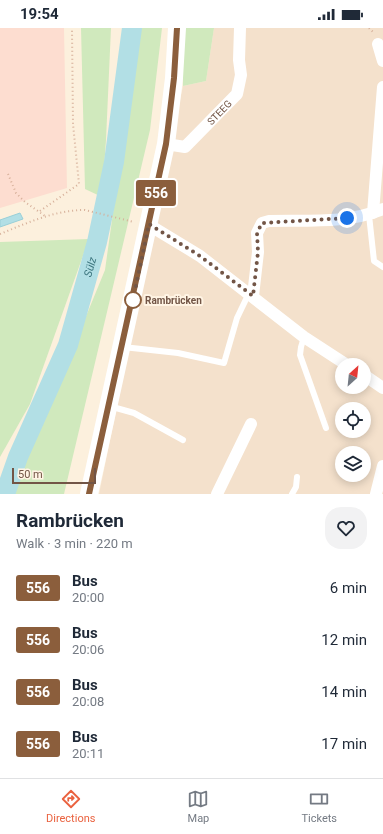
<!DOCTYPE html>
<html lang="en">
<head>
<meta charset="utf-8">
<style>
	:root { --surface:#fff; --page:#f2f2f3; --text:#1f2937; --muted:#747a83; --line:#e0e1e3; --accent:#ea623f }
	body { margin:0; font-family:Roboto,sans-serif; background:var(--page); color:var(--text); height:100vh; display:flex; flex-direction:column; font-size:15px; white-space:nowrap }
	* { box-sizing:border-box; margin:0 }
	p { font-size:13px; color:var(--muted) }
	.icon { flex:none; width:22px; height:22px; fill:none; stroke:currentColor; stroke-width:2; stroke-linecap:round; stroke-linejoin:round }
	.map { position:relative; height:466px; overflow:hidden }
	.sheet { display:flex; flex-direction:column; background:var(--surface); flex:1 }
	.sheet>* { flex:none }
	.badge { padding:0 8px; border-radius:3px; font-size:14px; line-height:26px }
	.needle { width:26px; rotate:27deg }
	.fabs { position:absolute; left:335px; top:330px; display:grid; gap:8px }
	.fabs a { display:grid; place-items:center; width:36px; height:36px; border-radius:50%; background:var(--surface); box-shadow:0 2px 10px #0003; font-size:20px }
	.scale { position:absolute; left:12px; bottom:10px; width:84px; box-sizing:border-box; padding-left:4px; border:2px solid #725546; border-top:0; font-size:11px; line-height:14px; white-space:nowrap; color:#725546; -webkit-text-stroke:3px #fff4e4; paint-order:stroke }
	.you { position:absolute; width:20px; height:20px; margin:-10px; border:3px solid #fff; border-radius:50%; background:#1a73e8; box-shadow:0 0 0 6px #1a73e833 }
	.map>.badge { position:absolute; translate:-50% -50%; box-shadow:0 0 0 2px #fff }
	.round { display:grid; place-items:center; flex:none; width:42px; height:42px; border-radius:16px; background:var(--page) }
	.summary { display:flex; align-items:center; justify-content:space-between; height:68px; padding:0 16px }
	h1 { font-size:19px; font-weight:700; line-height:30px }
	ul { padding:0; list-style:none }
	li { display:flex; align-items:center; gap:12px; height:52px; padding:0 16px }
	li div { flex:1 }
	li b { display:block; font-size:15px }
	li em { font-style:normal }
	li .badge { min-width:44px; font-weight:700; text-align:center }
	.status { display:flex; justify-content:space-between; align-items:center; height:28px; padding:0 20px; background:var(--surface); direction:ltr }
	.status svg { height:11px; fill:currentColor }
	.tabs { display:flex; justify-content:space-around; align-items:center; height:56px; border-top:1px solid var(--line); background:var(--surface); font-size:11px; color:var(--muted) }
	.tabs a { display:grid; justify-items:center; gap:2px }
	.tabs .on { color:var(--accent) }
	.map>svg:first-child { display:block }
	.residential { fill:#f4e1cc; fill-rule:evenodd }
	.commercial { fill:#fdddd0 }
	.green { fill:#d0e9bd }
	.water { fill:#b2dfe5; stroke:#99cfd7 }
	.lines { fill:none; stroke-linecap:round; stroke-linejoin:round }
	.river { stroke:#b2dfe5; stroke-width:20 }
	.path { stroke:#d6af99; stroke-width:2; stroke-dasharray:1 3; stroke-linecap:butt }
	.service { stroke:#fff; stroke-width:6 }
	.minor { stroke:#fff; stroke-width:12 }
	.secondary { stroke:#fff; stroke-width:18 }
	.line-casing { stroke:#fff; stroke-width:9 }
	.line { stroke:#8b5e3c; stroke-width:6 }
	.walk { stroke:#725546; stroke-width:4; stroke-dasharray:0 7.2 }
	.stop-dot { fill:#fff; stroke:#8b5e3c; stroke-width:2 }
	.labels { text-anchor:middle; stroke-width:4; stroke-linejoin:round; paint-order:stroke }
	.street-label { font-size:10px; fill:#725546; stroke:#fff4e4 }
	.stop-label { font-size:10px; font-weight:bold; fill:#725546; stroke:#fff4e4; text-anchor:start }
	.water-label { font-size:11px; font-style:italic; fill:#3d767f; stroke:#fff4e4 }
</style>
</head>
<body>
<div class="status"><b>19:54</b><svg viewBox="0 0 49 12"><path d="M0 12V9h3v3zM5 12V6h3v6zM10 12V3h3v9zM15 12V0h3v12zM26 1h20v11H26zM47 4h2v5h-2z"/></svg></div>
<div class="map">
<svg width="383" height="466" viewBox="0 0 383 466">
	<rect width="100%" height="100%" fill="#fcf0dd"/>
	<path class="residential" d="M214 0H383V466H99L183 58 206 53ZM342 337H364V359H342ZM342 381H364V403H342ZM342 425H364V447H342Z"/>
	<polygon class="commercial" points="0,0 64,0 67,160 0,180"/>
	<g class="green">
		<polygon points="81,0 111,0 106,112 102,169 85,161"/>
		<polygon points="133,0 162,0 150,102 64,466 5,466 50,376 105,242 122,121"/>
		<polygon points="182,0 214,0 206,53 183,58"/>
		<polygon points="89,211 30,376 0,429 0,214"/>
	</g>
	<polygon class="water" points="20,185 23,191 0,199 0,192"/>
	<g class="lines">
		<path class="river" id="s1" d="M5 466 18 429 68 317 97 214 114 134 132 0"/>
		<g class="path">
			<polyline points="369,0 374,5"/>
			<polyline points="8,146 16,165 25,174 45,188"/>
			<polyline points="40,183 79,156 73,96 72,0"/>
			<path d="M0 206C27 195 55 182 85 182L134 194"/>
		</g>
		<g class="service">
			<polyline points="369,187 374,233 383,239"/>
			<polyline points="304,309 301,319 300,327 326,400"/>
			<polyline points="123,319 178,325 224,335 237,290 249,265"/>
			<polyline points="109,378 134,385 183,412"/>
			<polyline points="292,466 296,459 297,449"/>
		</g>
		<g class="minor">
			<polyline points="378,16 383,33"/>
			<path id="s2" d="M166 116 185 119 237 66 241 47 239 32 240 0"/>
			<polyline points="373,185 383,59"/>
			<polyline points="149,197 200,228 304,309 347,337"/>
			<path d="M253 268 258 224 257 205 262 195 269 193C307 192 347 196 383 181"/>
			<polyline points="364,347 383,360"/>
			<polyline points="217,466 251,396"/>
			<polyline points="376,466 383,438"/>
		</g>
		<polyline class="secondary" points="89,466 166,116 174,50 177,0"/>
	</g>
	<g class="lines">
		<defs>
			<polyline id="line" points="89,466 166,116 174,50 177,0"/>
		</defs>
		<use href="#line" class="line-casing"/>
		<use href="#line" class="line"/>
		<polyline class="walk" points="133,272 149,196 200,228 253,268 258,224 257,205 262,195 347,190"/>
	</g>
	<circle class="stop-dot" cx="133" cy="272" r="8"/>
	<g class="labels">
		<g class="street-label">
			<text dy="4" stroke="none"><textPath href="#s2" startOffset="68">STEEG</textPath></text>
		</g>
		<g class="stop-label">
			<text x="145" y="276">Rambrücken</text>
		</g>
		<g class="water-label">
			<text dy="4" stroke="none"><textPath href="#s1" startOffset="243">Sülz</textPath></text>
		</g>
	</g>
</svg>
<div class="fabs">
<a><svg class="needle" viewBox="-14 -14 28 28"><path d="M0-13l5 13h-10z" fill="#e53935"/><path d="M0 13l5-13h-10z" fill="#747a83"/></svg></a>
<a><svg class="icon" aria-label="locate" viewBox="0 0 24 24"><circle cx="12" cy="12" r="6"/><path d="M12 2v4M12 18v4M2 12h4M18 12h4"/></svg></a>
<a><svg class="icon" aria-label="layers" viewBox="0 0 24 24"><path d="M12 4l9 5-9 5-9-5zM3 14l9 5 9-5"/></svg></a>
</div>
<div class="scale">50 m</div>
<div class="you" style="left:347px;top:190px"></div>
<b class="badge" style="left:156px;top:165px;background:#8b5e3c;color:#fff">556</b>
</div>
<section class="sheet">
<div class="summary"><div><h1>Rambrücken</h1><p>Walk · 3 min · 220 m</p></div><a class="round"><svg class="icon" aria-label="heart" viewBox="0 0 24 24"><path d="M12 20l-8-8c-3-5 5-10 8-4 3-6 11-1 8 4z"/></svg></a></div>
<ul>
<li><span class="badge" style="background:#8b5e3c;color:#fff">556</span><div><b>Bus</b><p>20:00</p></div><em>6 min</em></li>
<li><span class="badge" style="background:#8b5e3c;color:#fff">556</span><div><b>Bus</b><p>20:06</p></div><em>12 min</em></li>
<li><span class="badge" style="background:#8b5e3c;color:#fff">556</span><div><b>Bus</b><p>20:08</p></div><em>14 min</em></li>
<li><span class="badge" style="background:#8b5e3c;color:#fff">556</span><div><b>Bus</b><p>20:11</p></div><em>17 min</em></li>
</ul>
</section>
<nav class="tabs">
<a class="on"><svg class="icon" aria-label="directions" viewBox="0 0 24 24"><path d="M12 3l9 9-9 9-9-9zM9 14v-3h6M13 9l2 2-2 2"/></svg>Directions</a>
<a><svg class="icon" aria-label="map" viewBox="0 0 24 24"><path d="M3 6l6-2 6 2 6-2v14l-6 2-6-2-6 2zM9 4v14M15 6v14"/></svg>Map</a>
<a><svg class="icon" aria-label="tickets" viewBox="0 0 24 24"><path d="M3 7h18v10H3zM15 7v10"/></svg>Tickets</a>
</nav>
</body>
</html>
